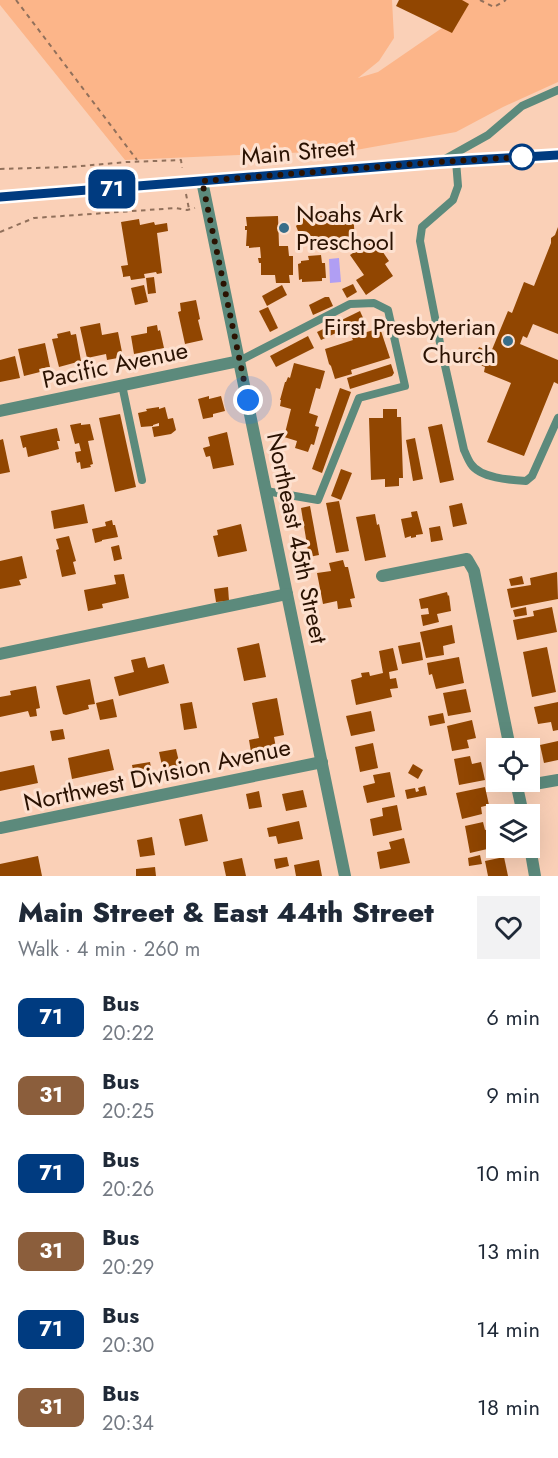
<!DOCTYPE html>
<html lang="en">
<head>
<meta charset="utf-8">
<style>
	:root { --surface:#fff; --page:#f2f2f3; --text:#1f2937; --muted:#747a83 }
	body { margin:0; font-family:Jost,sans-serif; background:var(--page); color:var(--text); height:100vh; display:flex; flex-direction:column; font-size:22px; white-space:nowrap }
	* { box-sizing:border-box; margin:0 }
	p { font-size:20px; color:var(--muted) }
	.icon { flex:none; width:33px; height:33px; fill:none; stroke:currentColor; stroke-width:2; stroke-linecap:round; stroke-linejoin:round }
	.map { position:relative; height:876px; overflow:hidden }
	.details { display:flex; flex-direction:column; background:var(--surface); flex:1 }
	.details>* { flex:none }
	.badge { padding:0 12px; border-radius:9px; font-size:21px; line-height:39px }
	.buttons { position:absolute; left:486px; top:738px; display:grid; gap:12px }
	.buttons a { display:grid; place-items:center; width:54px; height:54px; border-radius:0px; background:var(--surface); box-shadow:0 6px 24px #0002; font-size:30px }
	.you { position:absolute; width:30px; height:30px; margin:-15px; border:4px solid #fff; border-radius:50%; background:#1a73e8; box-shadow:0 0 0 9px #1a73e833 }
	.map>.badge { position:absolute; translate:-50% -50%; box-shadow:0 0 0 3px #fff }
	.round { display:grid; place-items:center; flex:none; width:63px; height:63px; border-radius:0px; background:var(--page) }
	.headline { display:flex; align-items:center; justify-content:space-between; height:102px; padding:0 18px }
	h1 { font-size:28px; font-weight:800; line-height:45px }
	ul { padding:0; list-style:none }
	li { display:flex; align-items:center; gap:18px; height:78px; padding:0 18px }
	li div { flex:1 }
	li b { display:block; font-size:22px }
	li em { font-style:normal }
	li .badge { min-width:66px; font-weight:700; text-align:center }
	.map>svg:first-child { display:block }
	.green { fill:#fcb589 }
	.water { fill:#b09ef3 }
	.building { fill:#914601 }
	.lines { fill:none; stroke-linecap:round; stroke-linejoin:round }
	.path { stroke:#91705b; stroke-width:2; stroke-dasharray:4.5 4.5; stroke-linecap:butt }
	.lane { stroke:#5c8a7c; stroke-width:8 }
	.street { stroke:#5c8a7c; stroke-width:12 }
	.secondary { stroke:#0b6350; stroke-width:12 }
	.line-casing { stroke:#fff; stroke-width:14 }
	.line { stroke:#003b80; stroke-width:9 }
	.walk { stroke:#2a1202; stroke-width:6; stroke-dasharray:0 10.8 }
	.stop-dot { fill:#fff; stroke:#003b80; stroke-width:3 }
	.poi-dot { fill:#376d89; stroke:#fde1d0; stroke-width:2 }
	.labels { text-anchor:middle; stroke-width:6; stroke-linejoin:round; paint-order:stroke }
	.street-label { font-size:24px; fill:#2a1202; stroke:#fde1d0 }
	.poi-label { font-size:24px; fill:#2a1202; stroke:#fde1d0; text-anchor:start }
</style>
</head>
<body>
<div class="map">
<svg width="558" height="876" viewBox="0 0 558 876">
	<rect width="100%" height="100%" fill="#fad0b7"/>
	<polygon class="green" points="0,0 392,0 394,38 379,61 358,78 378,72 458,17 411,0 558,0 558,82 503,107 456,132 356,150 125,160 0,5"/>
	<polygon class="water" points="339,258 341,282 330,283 329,259"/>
	<g class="building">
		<polygon points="399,0 462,0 469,4 452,33 396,6"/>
		<polygon points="353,210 355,242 337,243 336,240 316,240 317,244 298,245 298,231 296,226 298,224 297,213"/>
		<polygon points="278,216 279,246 288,246 289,256 293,256 293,275 289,275 290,283 276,283 275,275 261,275 261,263 259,263 258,258 261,258 260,247 249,248 249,246 246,246 247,230 245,230 245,226 247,226 246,217"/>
		<polygon points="139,219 140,225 154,222 155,225 167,223 168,231 157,233 162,273 157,274 156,272 144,274 145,278 131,280 130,276 123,277 123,275 121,266 128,265 121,222"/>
		<polygon points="558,227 558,334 533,324 527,338 523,336 520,344 558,360 558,384 554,382 524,456 487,442 511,383 484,372 485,367 473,362 479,347 491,352 508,311 512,313 524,282 534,286 551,243 551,238 555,235"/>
		<polygon points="374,239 389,261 385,264 393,276 366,295 356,280 364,275 350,255"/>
		<polygon points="321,255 322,263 325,263 326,278 322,278 322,281 302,282 302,279 299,280 298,264 301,263 301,261 309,260 308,256"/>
		<polygon points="154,277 156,293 148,294 146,278"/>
		<polygon points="353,284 357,292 347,298 342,289"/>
		<polygon points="144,285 148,302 135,305 131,288"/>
		<polygon points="282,285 287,295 267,306 262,296"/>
		<polygon points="325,297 329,297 333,306 313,315 309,305"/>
		<polygon points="196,300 200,319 198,320 203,340 185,344 178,312 181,311 180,303"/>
		<polygon points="268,307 278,328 270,332 259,311"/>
		<polygon points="360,311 364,320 321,340 317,332"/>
		<polygon points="100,323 102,335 118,332 123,357 107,360 106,354 87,358 80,327"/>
		<polygon points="157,325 158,331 160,330 164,348 134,354 131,336 147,333 147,327"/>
		<polygon points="380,328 390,358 351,370 352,374 335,379 331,366 329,364 325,349 353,340 352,338 358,336 357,335"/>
		<polygon points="70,331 71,335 76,334 81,361 59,367 52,339 58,338 57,334"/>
		<polygon points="308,336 314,348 276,367 270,356"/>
		<polygon points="45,343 50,367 39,369 40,372 24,376 18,349"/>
		<polygon points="15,356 20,378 0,382 0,360"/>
		<polygon points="294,363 325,371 320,389 316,388 309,413 318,416 315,426 319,427 314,445 311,444 308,452 295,448 297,441 284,437 291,409 280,406 281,400 280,400 285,382 286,382 288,377 290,378"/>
		<polygon points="391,364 394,373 392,376 350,389 347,378"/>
		<polygon points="340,388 351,392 322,473 312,469"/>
		<polygon points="209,396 209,399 221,396 225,411 213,414 213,417 203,419 198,399"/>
		<polygon points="159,407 159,409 165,407 168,419 173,418 176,430 171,434 154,437 152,427 159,426 159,423 153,425 153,426 141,427 138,413 147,411 146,409"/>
		<polygon points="383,409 397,409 397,417 401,417 403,478 399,478 399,486 385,487 385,479 371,480 369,418 383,418"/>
		<polygon points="120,414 136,487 115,492 99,418"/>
		<polygon points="81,423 81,425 90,424 94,440 88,441 93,464 90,465 91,467 81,469 80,462 77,463 75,452 81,451 79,443 75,444 70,425"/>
		<polygon points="442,424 454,480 440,483 428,427"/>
		<polygon points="57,428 60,441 57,441 59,449 28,457 26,447 23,448 20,436"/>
		<polygon points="227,432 234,465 213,469 210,456 206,457 203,448 210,446 208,437"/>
		<polygon points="415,438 423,479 413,481 406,440"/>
		<polygon points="3,439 10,472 0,474 0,440"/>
		<polygon points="341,469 352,473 341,500 331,496"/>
		<polygon points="339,501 349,551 336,553 326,503"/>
		<polygon points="462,503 467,524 453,527 449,506"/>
		<polygon points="84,504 88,523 54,529 51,511"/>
		<polygon points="310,506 319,555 309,557 301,508"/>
		<polygon points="417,511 423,534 416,535 416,537 411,538 411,536 405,538 401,519 412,517 411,512"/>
		<polygon points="375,514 377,525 379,524 386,557 365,561 356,517"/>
		<polygon points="112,520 113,525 115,525 118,537 102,540 102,541 95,543 92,529 106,526 105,522"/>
		<polygon points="241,524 247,551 218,557 213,536 218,535 217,530"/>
		<polygon points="440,526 443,540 431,542 429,528"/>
		<polygon points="69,536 76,561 73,562 76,574 62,577 56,550 59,549 56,539"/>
		<polygon points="119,545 122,559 114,561 111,547"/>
		<polygon points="22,556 27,578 19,580 21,585 0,589 0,561"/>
		<polygon points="343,560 345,567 348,567 355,598 350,599 352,607 338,609 337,601 323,604 317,573 331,571 329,563"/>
		<polygon points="557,572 558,599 511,608 507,589 531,585 530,578"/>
		<polygon points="124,574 129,598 102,604 103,608 88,611 84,590 116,584 114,575"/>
		<polygon points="522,576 524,584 511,586 509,579"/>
		<polygon points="228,587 229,601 216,602 214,589"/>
		<polygon points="447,592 448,596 449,595 451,611 437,614 439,622 423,626 421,615 429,614 428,608 421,609 419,599"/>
		<polygon points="526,607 527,615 515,617 513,610"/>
		<polygon points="552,607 557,632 517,640 513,620 534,616 533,611"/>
		<polygon points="452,625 455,643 443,646 444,655 426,658 420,632"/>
		<polygon points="420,642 423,660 402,664 398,646"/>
		<polygon points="259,643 266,677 244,681 237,648"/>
		<polygon points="547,647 556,692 532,697 523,652"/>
		<polygon points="393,648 398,670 389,672 390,679 396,678 398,688 390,689 392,697 356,705 351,680 362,677 361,673 369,672 370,676 383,673 379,651"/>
		<polygon points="145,657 148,668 164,664 169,683 119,696 114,677 134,672 131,660"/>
		<polygon points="459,657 464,683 436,689 432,674 429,675 427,663"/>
		<polygon points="90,679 95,704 88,705 89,709 66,715 63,714 56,686"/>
		<polygon points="36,686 40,708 36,709 37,716 30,717 28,711 0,717 0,697 11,695 10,691"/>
		<polygon points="466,689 471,712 448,716 443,693"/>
		<polygon points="277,698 284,735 274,737 277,753 252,758 249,740 259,738 252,703"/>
		<polygon points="113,699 117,717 100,720 96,703"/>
		<polygon points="192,702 197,728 184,730 180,704"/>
		<polygon points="558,702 558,730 553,731 551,722 538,724 534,707"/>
		<polygon points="371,711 375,731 351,736 346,716"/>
		<polygon points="443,713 445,723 430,726 428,716"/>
		<polygon points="472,720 476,738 467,740 469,748 452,751 447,726"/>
		<polygon points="63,729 65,739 52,741 50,731"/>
		<polygon points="558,741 558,760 544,763 540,745"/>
		<polygon points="373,743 378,768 360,772 355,747"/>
		<polygon points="109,749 114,770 72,779 68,758"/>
		<polygon points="176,749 180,766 163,770 159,752"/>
		<polygon points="470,756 472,764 481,762 485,780 459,785 454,759"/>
		<polygon points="150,762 152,772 134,775 132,765"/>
		<polygon points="413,764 423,770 418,779 408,773"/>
		<polygon points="34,765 38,783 0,791 0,772"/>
		<polygon points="390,772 395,797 367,803 363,786 375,783 373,775"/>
		<polygon points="425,786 427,795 407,799 405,790 415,788 416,792 419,791 418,788"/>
		<polygon points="485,787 489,805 481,807 482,814 462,819 456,793"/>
		<polygon points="303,790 307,807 286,811 282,794"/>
		<polygon points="259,791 262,807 249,809 246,794"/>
		<polygon points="397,805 402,830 373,836 370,819 383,816 382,808"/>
		<polygon points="202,814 208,841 185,846 179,819"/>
		<polygon points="299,821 303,839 278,844 276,836 269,837 267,828"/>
		<polygon points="483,822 485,830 494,828 496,847 470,853 465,826"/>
		<polygon points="152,837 155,855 140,857 137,840"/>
		<polygon points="404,838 410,863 380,869 377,852 391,849 389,842"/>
		<polygon points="480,855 482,864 469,866 468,858"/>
		<polygon points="38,856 42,876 0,876 0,864"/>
		<polygon points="287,857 289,866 276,869 274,859"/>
		<polygon points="504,857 508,876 488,876 485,861"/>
		<polygon points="242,858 246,876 226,876 223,862"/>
		<polygon points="319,860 322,876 296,876 294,865"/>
		<polygon points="155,867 156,876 136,876 136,869"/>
	</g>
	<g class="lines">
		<g class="path">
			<polyline points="16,0 137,160"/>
			<polyline points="480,0 494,7 506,0"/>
			<polyline points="0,169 70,167 127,162 181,160 182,168"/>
			<polyline points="186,194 189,209"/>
			<polyline points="0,232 34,218 176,208 187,210 195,208"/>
		</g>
		<g class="lane">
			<polyline points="445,159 488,135 522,106 558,90"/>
			<path d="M456 161 458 186 453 200 422 227 420 241 441 348 464 450C466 454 468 460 471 464 480 478 510 480 526 481L532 476 558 418"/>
			<polyline points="239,361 350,304 374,303 388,310 405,386 359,398 318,500 266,491"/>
			<polyline points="122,385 142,480"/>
		</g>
		<g class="street">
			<polyline points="202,181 345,876"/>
			<polyline points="0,411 239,361"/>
			<polyline points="382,576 467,559 474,571 510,748"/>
			<polyline points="0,654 287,594"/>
			<polyline points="516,782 523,814"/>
			<polyline points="517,787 558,780"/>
			<polyline points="0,828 322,762"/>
			<polyline points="530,847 535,876"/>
		</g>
		<polyline class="secondary" points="0,197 439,162 558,155"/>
	</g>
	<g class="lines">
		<defs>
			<polyline id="line" points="0,197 439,162 558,155"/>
		</defs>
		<use href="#line" class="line-casing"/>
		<use href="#line" class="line"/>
		<polyline class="walk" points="248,400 202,181 439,162 522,157"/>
	</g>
	<circle class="stop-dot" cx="522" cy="157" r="12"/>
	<g class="poi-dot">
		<circle cx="284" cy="228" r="6"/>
		<circle cx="508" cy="341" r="6"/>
	</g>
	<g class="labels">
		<g class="street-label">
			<text transform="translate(298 152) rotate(-5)" y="8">Main Street</text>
			<text transform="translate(115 365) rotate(-12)" y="8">Pacific Avenue</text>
			<text transform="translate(297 538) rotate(78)" y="8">Northeast 45th Street</text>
			<text transform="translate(157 775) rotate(-12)" y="8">Northwest Division Avenue</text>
		</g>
		<g class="poi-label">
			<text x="296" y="222">Noahs Ark<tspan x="296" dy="28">Preschool</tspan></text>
			<text x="496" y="335" text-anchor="end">First Presbyterian<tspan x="496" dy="28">Church</tspan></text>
		</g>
	</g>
</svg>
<div class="buttons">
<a><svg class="icon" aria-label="locate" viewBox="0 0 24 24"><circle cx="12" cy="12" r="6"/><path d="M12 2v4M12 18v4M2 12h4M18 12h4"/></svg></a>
<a><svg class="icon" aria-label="layers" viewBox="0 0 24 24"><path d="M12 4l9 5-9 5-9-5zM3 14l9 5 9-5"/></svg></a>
</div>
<div class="you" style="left:248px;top:400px"></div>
<b class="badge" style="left:112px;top:189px;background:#003b80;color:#fff">71</b>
</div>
<section class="details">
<div class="headline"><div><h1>Main Street &amp; East 44th Street</h1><p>Walk · 4 min · 260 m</p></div><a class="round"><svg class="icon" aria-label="heart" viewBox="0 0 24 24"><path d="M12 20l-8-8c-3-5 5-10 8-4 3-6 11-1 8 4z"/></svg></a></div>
<ul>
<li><span class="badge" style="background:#003b80;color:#fff">71</span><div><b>Bus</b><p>20:22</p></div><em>6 min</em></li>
<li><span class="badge" style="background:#8b5e3c;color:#fff">31</span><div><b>Bus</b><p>20:25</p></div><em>9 min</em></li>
<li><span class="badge" style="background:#003b80;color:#fff">71</span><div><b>Bus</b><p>20:26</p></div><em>10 min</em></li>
<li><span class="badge" style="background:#8b5e3c;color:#fff">31</span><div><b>Bus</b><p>20:29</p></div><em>13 min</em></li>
<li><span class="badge" style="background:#003b80;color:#fff">71</span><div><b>Bus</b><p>20:30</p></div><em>14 min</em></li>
<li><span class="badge" style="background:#8b5e3c;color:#fff">31</span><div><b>Bus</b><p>20:34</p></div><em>18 min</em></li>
</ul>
</section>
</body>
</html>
